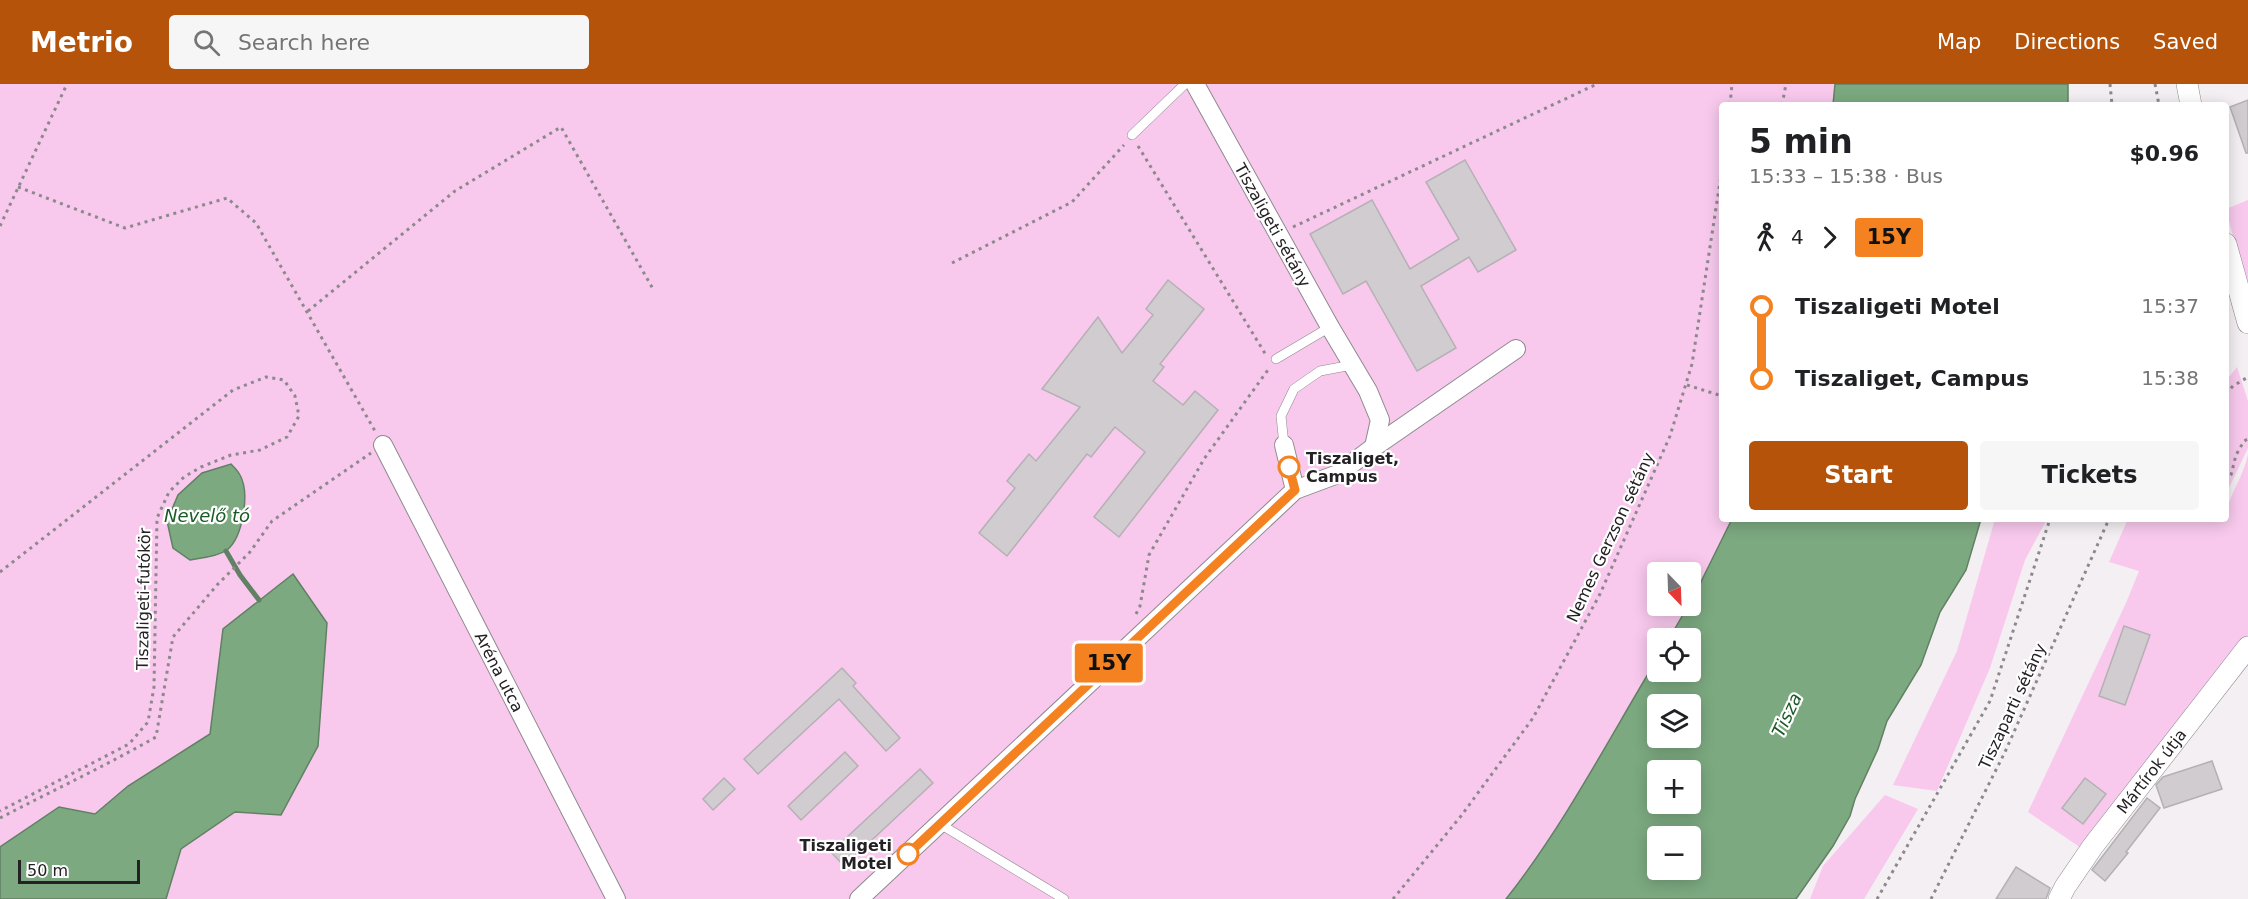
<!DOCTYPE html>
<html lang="en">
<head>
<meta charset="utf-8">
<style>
	:root { --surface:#fff; --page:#f6f6f6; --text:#202124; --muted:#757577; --accent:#b45309 }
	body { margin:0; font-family:"DejaVu Sans",sans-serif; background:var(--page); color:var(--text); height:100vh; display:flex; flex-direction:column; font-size:22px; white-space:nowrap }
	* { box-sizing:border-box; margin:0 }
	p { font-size:20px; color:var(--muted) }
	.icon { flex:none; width:33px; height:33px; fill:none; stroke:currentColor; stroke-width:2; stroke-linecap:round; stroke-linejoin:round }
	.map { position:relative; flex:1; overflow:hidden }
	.details { position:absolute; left:1719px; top:18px; width:510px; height:420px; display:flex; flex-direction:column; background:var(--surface); border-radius:6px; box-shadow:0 3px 15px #0003 }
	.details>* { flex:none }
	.badge { padding:0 12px; border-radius:4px; font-size:21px; line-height:39px }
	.needle { width:39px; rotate:157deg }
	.tools { position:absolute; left:1647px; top:478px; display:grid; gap:12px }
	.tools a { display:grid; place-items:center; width:54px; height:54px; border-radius:6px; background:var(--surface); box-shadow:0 3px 15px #0003; font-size:30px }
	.scale { position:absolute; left:18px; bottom:15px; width:122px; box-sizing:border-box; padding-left:6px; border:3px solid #232123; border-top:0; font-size:16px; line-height:21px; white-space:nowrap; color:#232123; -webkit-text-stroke:4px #fffefe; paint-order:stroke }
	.map>.badge { position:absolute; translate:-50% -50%; box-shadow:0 0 0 3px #fff }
	.legs { display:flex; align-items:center; gap:9px; height:66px; padding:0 30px; font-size:20px }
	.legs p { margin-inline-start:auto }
	.head { display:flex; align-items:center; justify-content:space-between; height:102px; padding:0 30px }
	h1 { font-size:33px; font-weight:700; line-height:45px }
	.action { display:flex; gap:12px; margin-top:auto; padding:12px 30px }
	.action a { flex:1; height:69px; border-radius:6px; background:var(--accent); color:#fff; font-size:24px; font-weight:700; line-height:69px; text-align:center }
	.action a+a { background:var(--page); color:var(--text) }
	ul { padding:0 30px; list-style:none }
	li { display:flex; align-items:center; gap:21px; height:72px; font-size:22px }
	li i { display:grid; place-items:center; width:9px; height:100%; margin:0 8px; background:currentColor }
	li i::after { content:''; width:15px; height:15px; margin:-8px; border:4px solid; border-radius:50%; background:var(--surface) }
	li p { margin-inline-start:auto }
	li:first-child i { background:linear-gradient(#0000 50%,currentColor 0) }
	li:last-child i { background:linear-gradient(currentColor 50%,#0000 0) }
	header { display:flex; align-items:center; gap:36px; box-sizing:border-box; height:84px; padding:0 30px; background:var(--accent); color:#fff }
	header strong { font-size:28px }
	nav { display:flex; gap:33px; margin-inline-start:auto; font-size:21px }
	.search { width:420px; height:54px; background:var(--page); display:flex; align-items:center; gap:15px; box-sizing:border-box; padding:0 21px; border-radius:6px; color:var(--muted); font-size:22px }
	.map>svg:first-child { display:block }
	.green { fill:#f8c9ed }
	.water { fill:#7ca980; stroke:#618064; stroke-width:1.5; fill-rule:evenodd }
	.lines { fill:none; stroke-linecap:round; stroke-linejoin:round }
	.stream { stroke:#618064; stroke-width:5 }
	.building { fill:#d1ccd0; stroke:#b5b0b3; stroke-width:1.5 }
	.service-casing { stroke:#8e898d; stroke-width:10 }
	.minor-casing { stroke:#8e898d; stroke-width:20 }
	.tertiary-casing { stroke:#8e898d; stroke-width:22 }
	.path { stroke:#8c898c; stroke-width:3; stroke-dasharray:3 4.5; stroke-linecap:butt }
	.service { stroke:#fff; stroke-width:9 }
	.minor { stroke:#fff; stroke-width:18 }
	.tertiary { stroke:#fff; stroke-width:21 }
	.line-1-casing { stroke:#fff; stroke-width:14 }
	.line-1 { stroke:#f58220; stroke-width:9 }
	.stop-1-dot { fill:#fff; stroke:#f58220; stroke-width:3 }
	.labels { text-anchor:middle; stroke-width:4.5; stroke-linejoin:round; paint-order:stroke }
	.street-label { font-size:16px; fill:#232123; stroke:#fffefe }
	.stop-label { font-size:16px; font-weight:bold; fill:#232123; stroke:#fffefe; text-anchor:start }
	.water-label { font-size:18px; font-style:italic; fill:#185b26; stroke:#fffefe }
</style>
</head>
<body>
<header>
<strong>Metrio</strong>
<div class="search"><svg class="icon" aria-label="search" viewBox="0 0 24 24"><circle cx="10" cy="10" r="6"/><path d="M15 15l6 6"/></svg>Search here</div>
<nav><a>Map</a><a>Directions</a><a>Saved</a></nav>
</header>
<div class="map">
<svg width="2248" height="815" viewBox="0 0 2248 815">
	<rect width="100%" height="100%" fill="#f4eff3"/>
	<g class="green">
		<polygon points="0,0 1835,0 1833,21 1722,21 1722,435 1732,435 1691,518 1690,489 1658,489 1658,522 1688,522 1669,555 1658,555 1657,575 1600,675 1550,755 1506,815 0,815"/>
		<polygon points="2248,116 2248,212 2226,125"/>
		<polygon points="2237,283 2248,317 2248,364 2226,410 2226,297"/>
		<path d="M2248 370V563L2081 764 2028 728 2126 519 2139 487 2109 478 2128 435H2226C2226 414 2244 393 2248 370Z"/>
		<polygon points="1995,435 2047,435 2025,476 1990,584 1937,707 1893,701 1957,567"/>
		<polygon points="1885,711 1918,725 1864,815 1810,815 1823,782"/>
	</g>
	<g class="water">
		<polygon points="1835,0 2068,0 2068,21 1833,21"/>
		<path d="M231 380C234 383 238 387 240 391 250 409 243 453 227 466 217 473 201 474 190 476L173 464 167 437 178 411 202 389Z"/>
		<path d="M1732 435H1981L1966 486 1940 528 1921 581 1887 637 1878 665 1855 715 1850 732 1833 762 1796 815H1506C1565 740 1608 656 1657 575L1658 588H1690V555H1669L1688 522H1690L1691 518ZM1658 621H1690V654H1658ZM1658 687H1690V720H1658ZM1658 753H1690V786H1658Z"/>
		<polygon points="293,490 327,539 318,662 281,731 235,728 181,765 166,815 0,815 0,763 59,723 95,730 128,702 210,650 223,545"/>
	</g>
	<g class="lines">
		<polyline class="stream" points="226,467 240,491 259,516"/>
	</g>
	<g class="building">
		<polygon points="2248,16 2248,69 2246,69 2230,23"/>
		<polygon points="1465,76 1516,166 1478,188 1469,173 1421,202 1456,264 1417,287 1366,197 1343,210 1310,150 1372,116 1410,185 1459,155 1426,98"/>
		<polygon points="1168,196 1204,225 1160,280 1164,283 1153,297 1183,321 1195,307 1218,326 1119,453 1094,433 1145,368 1115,343 1091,373 1087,370 1007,472 979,449 1015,404 1007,397 1029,370 1036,377 1080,323 1042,305 1098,233 1122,269 1153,231 1146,225"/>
		<polygon points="2124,542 2150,551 2125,621 2099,612"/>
		<polygon points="842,584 856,599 853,602 900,654 886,667 839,615 758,690 744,675"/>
		<polygon points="845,668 858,682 801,736 788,722"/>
		<polygon points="2212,677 2222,705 2164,724 2156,701 2163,693"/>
		<polygon points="920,685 933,699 844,782 831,768"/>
		<polygon points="724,694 735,705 713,726 703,715"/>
		<polygon points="2085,694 2106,710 2083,740 2062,724"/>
		<polygon points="2147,714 2160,724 2126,768 2128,769 2105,797 2092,786"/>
		<polygon points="2016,783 2050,804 2046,815 1996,815"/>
	</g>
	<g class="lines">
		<defs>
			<g id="service">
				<polyline points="1132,51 1185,0"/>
				<polyline points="1276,275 1330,243"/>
				<polyline points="1284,361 1281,332 1294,305 1320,287 1352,281"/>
				<polyline points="940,740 1064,815"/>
			</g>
			<g id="minor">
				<path id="s1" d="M383 361 616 815"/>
				<polyline points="1284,361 1295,406"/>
				<polyline points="1374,363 1516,265"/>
				<polyline points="859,815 1295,406 1338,390 1374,363 1380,336 1368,307 1330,243 1195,0"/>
			</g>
			<g id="tertiary">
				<polyline points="2187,0 2191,21"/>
				<polyline points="2226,160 2248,239"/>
				<path id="s2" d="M2059 815 2065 803 2093 762 2248 563"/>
			</g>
		</defs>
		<use href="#service" class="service-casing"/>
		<use href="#minor" class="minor-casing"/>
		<use href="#tertiary" class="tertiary-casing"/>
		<g class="path">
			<polyline points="2110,0 2112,21"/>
			<polyline points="2155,0 2159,21"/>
			<polyline points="1730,21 1732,0"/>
			<polyline points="1782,21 1786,0"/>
			<polyline points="1138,62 1266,271"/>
			<polyline points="18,103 125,144 227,114 256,139 375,347"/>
			<polyline points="0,142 67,0"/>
			<polyline points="1293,143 1597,0"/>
			<polyline points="952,179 1072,118 1124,61"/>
			<polyline points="308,227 455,107 561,43 653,205"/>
			<polyline points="1687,301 1722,312"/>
			<polyline points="2226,310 2233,302 2248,293"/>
			<polyline points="2226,397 2231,391 2236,371 2244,357 2248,355"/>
			<polyline points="0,488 233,306 266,293 284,296 295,312 299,332 287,353 260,366 231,371 201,383 184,393 169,408 157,434 154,603 148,638 129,660 0,727"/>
			<polyline points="1136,530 1140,522 1149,471 1204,375 1270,283"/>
			<path d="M0 734C52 707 105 682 156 653L173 553 217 501 250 468 272 437 371 369"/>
			<polyline points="1393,815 1461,732 1533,634 1600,510 1670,352 1692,280 1722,85"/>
			<polyline points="1877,815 1990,617 2050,435"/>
			<polyline points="1931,815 2005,668 2109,435"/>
		</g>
		<use href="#service" class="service"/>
		<use href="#minor" class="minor"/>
		<use href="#tertiary" class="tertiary"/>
	</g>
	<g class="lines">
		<defs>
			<polyline id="line-1" points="908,770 1295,406 1289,383"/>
		</defs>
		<use href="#line-1" class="line-1-casing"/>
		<use href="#line-1" class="line-1"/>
	</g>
	<g class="stop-1-dot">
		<circle cx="1289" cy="383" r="10"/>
		<circle cx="908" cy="770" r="10"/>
	</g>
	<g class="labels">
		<g class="street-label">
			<text transform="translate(1273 141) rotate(61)" y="6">Tiszaligeti sétány</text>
			<text transform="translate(1610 453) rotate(-65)" y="6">Nemes Gerzson sétány</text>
			<text transform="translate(143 515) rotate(-89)" y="6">Tiszaligeti-futókör</text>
			<text dy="6" stroke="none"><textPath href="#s1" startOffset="255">Aréna utca</textPath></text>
			<text transform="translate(2012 622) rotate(-65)" y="6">Tiszaparti sétány</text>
			<text dy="6" stroke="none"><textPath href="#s2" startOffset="158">Mártírok útja</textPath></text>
		</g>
		<g class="stop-label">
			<text x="1306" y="380">Tiszaliget,<tspan x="1306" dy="18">Campus</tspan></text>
			<text x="892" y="767" text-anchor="end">Tiszaligeti<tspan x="892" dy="18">Motel</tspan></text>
		</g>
		<g class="water-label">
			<text x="207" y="438">Nevelő tó</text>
			<text transform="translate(1787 631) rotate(-65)" y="6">Tisza</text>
		</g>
	</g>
</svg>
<div class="tools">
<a><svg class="needle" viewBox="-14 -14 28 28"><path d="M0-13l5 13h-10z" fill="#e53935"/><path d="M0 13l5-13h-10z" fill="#757577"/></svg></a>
<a><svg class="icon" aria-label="locate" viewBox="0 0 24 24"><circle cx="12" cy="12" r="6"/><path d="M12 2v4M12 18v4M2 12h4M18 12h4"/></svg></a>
<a><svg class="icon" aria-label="layers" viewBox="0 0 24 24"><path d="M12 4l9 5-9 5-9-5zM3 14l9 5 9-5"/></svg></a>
<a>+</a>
<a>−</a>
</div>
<div class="scale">50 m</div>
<b class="badge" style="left:1109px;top:579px;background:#f58220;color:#111">15Y</b>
<section class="details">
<div class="head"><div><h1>5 min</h1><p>15:33 – 15:38 · Bus</p></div><b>$0.96</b></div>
<div class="legs"><svg class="icon" aria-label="walk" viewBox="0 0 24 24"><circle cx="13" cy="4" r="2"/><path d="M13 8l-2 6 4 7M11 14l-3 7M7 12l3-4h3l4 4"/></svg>4<svg class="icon" aria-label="forward" viewBox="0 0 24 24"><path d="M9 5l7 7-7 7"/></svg><b class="badge" style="background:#f58220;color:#111">15Y</b></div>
<ul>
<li><i style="color:#f58220"></i><b>Tiszaligeti Motel</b><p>15:37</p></li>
<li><i style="color:#f58220"></i><b>Tiszaliget, Campus</b><p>15:38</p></li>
</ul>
<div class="action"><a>Start</a><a>Tickets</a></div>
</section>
</div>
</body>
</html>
